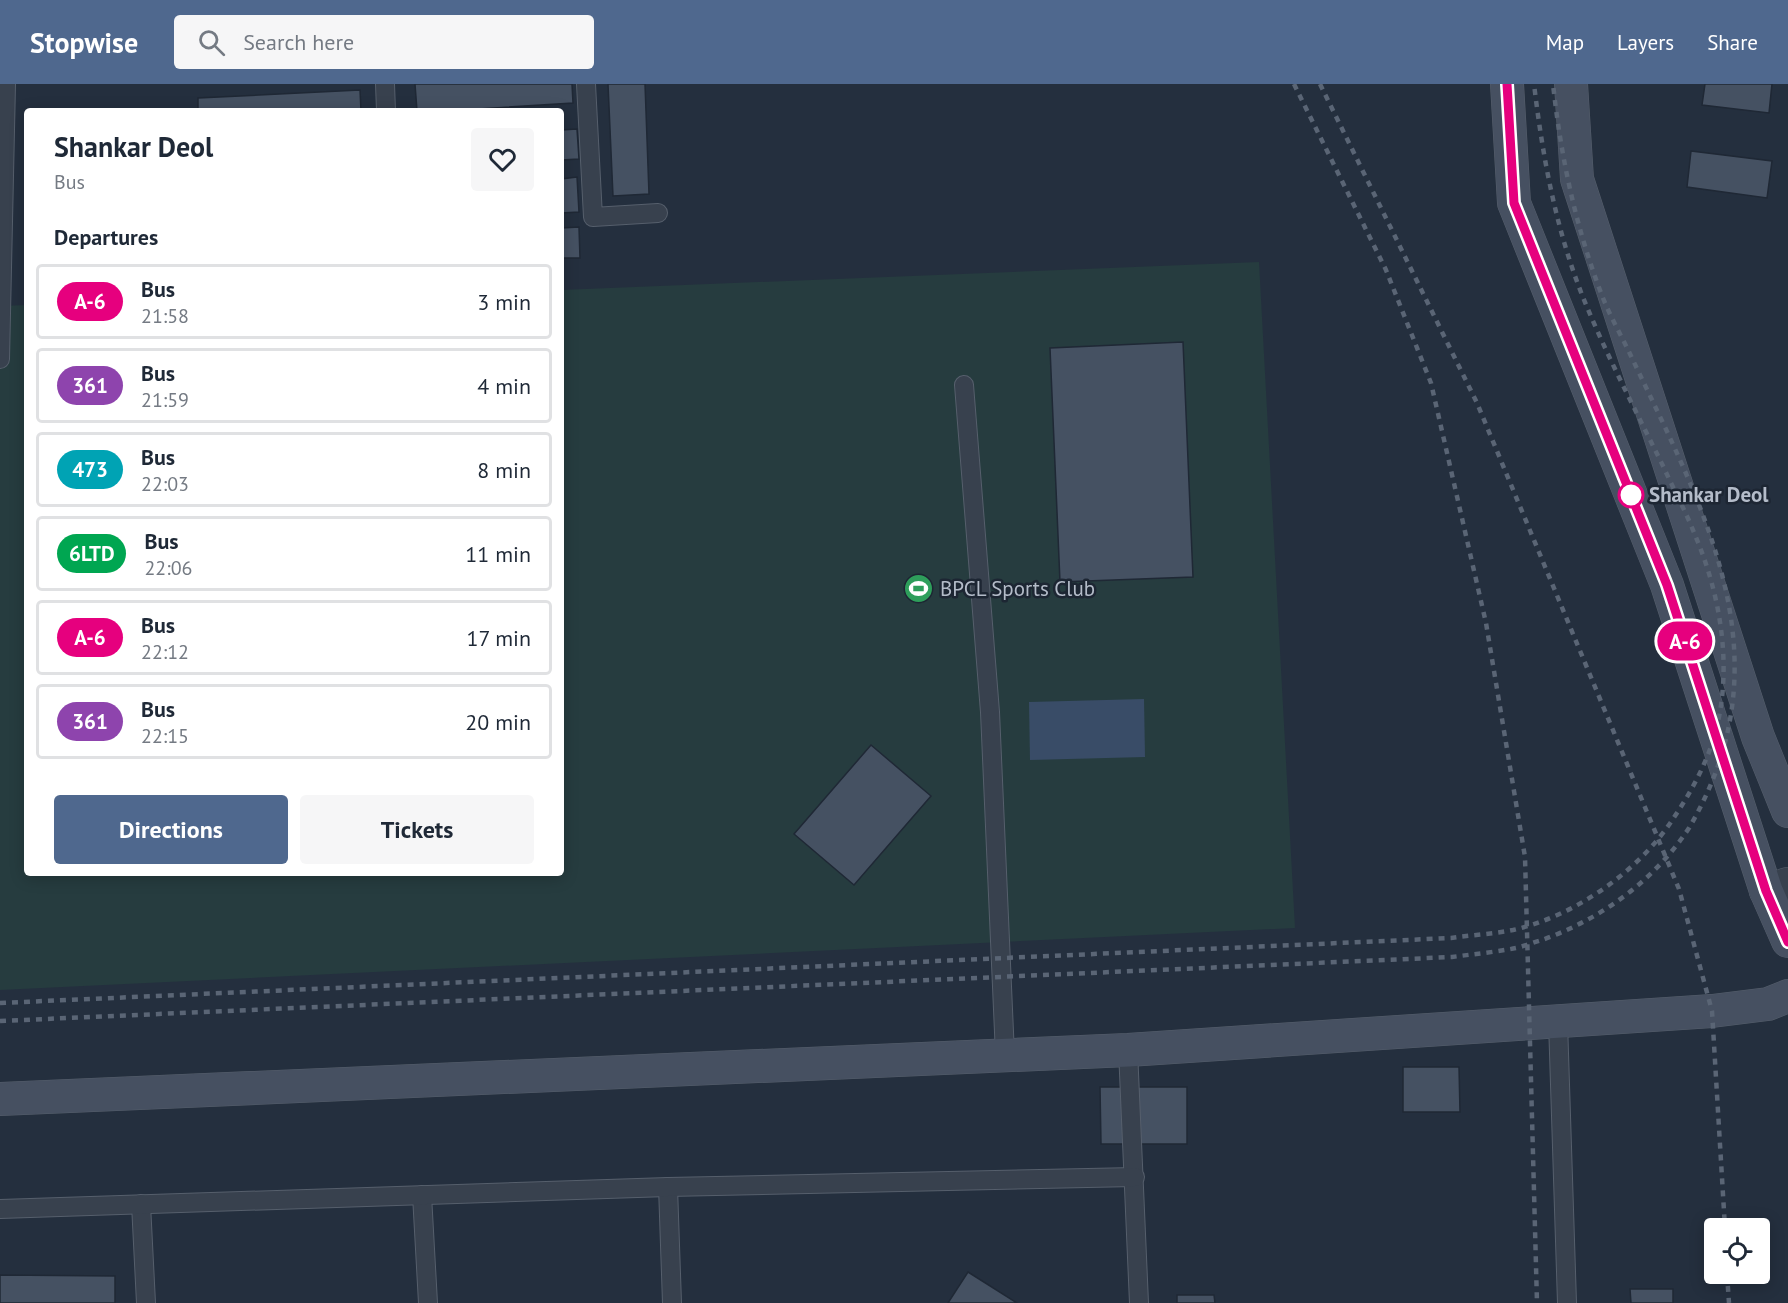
<!DOCTYPE html>
<html lang="en">
<head>
<meta charset="utf-8">
<style>
	:root { --surface:#fff; --page:#f6f6f7; --text:#1f2937; --muted:#747a83; --line:#e0e1e3; --accent:#4f688e }
	body { margin:0; font-family:"PT Sans",sans-serif; background:var(--page); color:var(--text); height:100vh; display:flex; flex-direction:column; font-size:22px; white-space:nowrap }
	* { box-sizing:border-box; margin:0 }
	p { font-size:20px; color:var(--muted) }
	.icon { flex:none; width:33px; height:33px; fill:none; stroke:currentColor; stroke-width:2; stroke-linecap:round; stroke-linejoin:round }
	.map { position:relative; flex:1; overflow:hidden }
	.details { position:absolute; left:24px; top:24px; width:540px; height:768px; display:flex; flex-direction:column; background:var(--surface); border-radius:6px; box-shadow:0 3px 15px #0003 }
	.details>* { flex:none }
	.badge { padding:0 12px; border-radius:20px; font-size:21px; line-height:39px }
	.buttons { position:absolute; left:1704px; top:1134px; display:grid; gap:12px }
	.buttons a { display:grid; place-items:center; width:66px; height:66px; border-radius:6px; background:var(--surface); box-shadow:0 3px 15px #0003; font-size:30px }
	.map>.badge { position:absolute; translate:-50% -50%; box-shadow:0 0 0 3px #fff }
	h2 { padding:0 30px; font-size:22px; line-height:54px }
	.round { display:grid; place-items:center; flex:none; width:63px; height:63px; border-radius:6px; background:var(--page) }
	.head { display:flex; align-items:center; justify-content:space-between; height:102px; padding:0 30px }
	h1 { font-size:28px; font-weight:800; line-height:45px }
	.primary-button { display:flex; gap:12px; margin-top:auto; padding:12px 30px }
	.primary-button a { flex:1; height:69px; border-radius:6px; background:var(--accent); color:#fff; font-size:24px; font-weight:800; line-height:69px; text-align:center }
	.primary-button a+a { background:var(--page); color:var(--text) }
	ul { padding:0; list-style:none }
	li { display:flex; align-items:center; gap:18px; height:75px; margin:0 12px 9px; padding:0 18px; border:3px solid var(--line); border-radius:6px }
	li div { flex:1 }
	li b { display:block; font-size:22px }
	li em { font-style:normal }
	li .badge { min-width:66px; font-weight:700; text-align:center }
	header { display:flex; align-items:center; gap:36px; box-sizing:border-box; height:84px; padding:0 30px; background:var(--accent); color:#fff }
	header strong { font-size:28px }
	nav { display:flex; gap:33px; margin-inline-start:auto; font-size:21px }
	.search { width:420px; height:54px; background:var(--page); display:flex; align-items:center; gap:15px; box-sizing:border-box; padding:0 21px; border-radius:6px; color:var(--muted); font-size:22px }
	.map>svg:first-child { display:block }
	.green { fill:#263c3f }
	.water { fill:#394c67 }
	.building { fill:#455162; stroke:#1f2835; stroke-width:1.5 }
	.lines { fill:none; stroke-linecap:round; stroke-linejoin:round }
	.service-casing { stroke:#565f6c; stroke-width:20 }
	.minor-casing { stroke:#565f6c; stroke-width:34 }
	.secondary-casing { stroke:#565f6c; stroke-width:34 }
	.service { stroke:#38414e; stroke-width:18 }
	.minor { stroke:#38414e; stroke-width:33 }
	.secondary { stroke:#465061; stroke-width:33 }
	.rail { stroke:#5a6575; stroke-width:4.5; stroke-dasharray:6 6; stroke-linecap:butt }
	.line-casing { stroke:#fff; stroke-width:14 }
	.line { stroke:#e6007e; stroke-width:9 }
	.stop-dot { fill:#fff; stroke:#e6007e; stroke-width:3 }
	.labels { text-anchor:middle; stroke-width:5; stroke-linejoin:round; paint-order:stroke }
	.stop-label { font-size:21px; font-weight:bold; fill:#b4bcc9; stroke:#1d2633; text-anchor:start }
	.poi-label { font-size:21px; fill:#b4bcc9; stroke:#1d2633; text-anchor:start }
</style>
</head>
<body>
<header>
<strong>Stopwise</strong>
<div class="search"><svg class="icon" aria-label="search" viewBox="0 0 24 24"><circle cx="10" cy="10" r="6"/><path d="M15 15l6 6"/></svg>Search here</div>
<nav><a>Map</a><a>Layers</a><a>Share</a></nav>
</header>
<div class="map">
<svg width="1788" height="1219" viewBox="0 0 1788 1219">
	<rect width="100%" height="100%" fill="#242f3e"/>
	<polygon class="green" points="1259,178 1295,844 0,906 0,222 27,221 27,789 561,789 561,206"/>
	<polygon class="water" points="1144,615 1145,673 1030,676 1029,618"/>
	<g class="building">
		<polygon points="415,0 572,0 573,19 446,27 417,27"/>
		<polygon points="608,0 645,0 649,110 613,112"/>
		<polygon points="1705,0 1772,0 1769,29 1702,21"/>
		<polygon points="360,6 361,27 198,27 198,14"/>
		<polygon points="577,45 579,75 561,76 561,46"/>
		<polygon points="1691,67 1772,77 1767,114 1687,103"/>
		<polygon points="577,93 579,128 561,129 561,95"/>
		<polygon points="579,143 580,174 561,174 561,144"/>
		<polygon points="1183,258 1193,493 1060,498 1050,264"/>
		<polygon points="871,661 931,712 854,801 794,750"/>
		<polygon points="1403,983 1459,983 1460,1028 1403,1028"/>
		<polygon points="1100,1003 1187,1003 1187,1060 1101,1060"/>
		<polygon points="968,1188 1017,1219 948,1219"/>
		<polygon points="0,1191 115,1192 115,1219 0,1219"/>
		<polygon points="1630,1205 1673,1205 1673,1219 1631,1219"/>
		<polygon points="1177,1211 1214,1211 1215,1219 1177,1219"/>
	</g>
	<g class="lines">
		<defs>
			<g id="service">
				<polyline points="385,0 386,27"/>
				<polyline points="586,0 593,133 658,129"/>
				<polyline points="0,275 6,0"/>
				<polyline points="964,301 990,628 1005,971"/>
				<polyline points="1558,938 1567,1219"/>
				<polyline points="1128,966 1139,1219"/>
				<polyline points="668,1103 672,1219"/>
				<polyline points="422,1111 428,1219"/>
				<polyline points="141,1120 146,1219"/>
				<polyline points="0,1125 668,1103 1135,1093"/>
			</g>
			<polyline id="minor" points="1766,807 1788,800"/>
			<g id="secondary">
				<polyline points="1507,0 1514,119 1667,501 1766,807 1788,857"/>
				<polyline points="1571,0 1577,95 1758,653 1788,727"/>
				<polyline points="0,1015 1128,966 1712,927 1768,920 1788,912"/>
			</g>
		</defs>
		<use href="#service" class="service-casing"/>
		<use href="#minor" class="minor-casing"/>
		<use href="#secondary" class="secondary-casing"/>
		<use href="#service" class="service"/>
		<use href="#minor" class="minor"/>
		<use href="#secondary" class="secondary"/>
		<g class="rail">
			<polyline points="1294,0 1386,186 1431,299 1486,539 1525,773 1537,1219"/>
			<polyline points="1320,0 1477,319 1679,805 1712,927 1725,1144"/>
			<path d="M0 919 1451 854C1471 851 1493 850 1513 846 1575 832 1639 787 1673 735 1691 708 1706 681 1715 650 1733 585 1721 512 1695 451 1686 428 1674 406 1664 384 1638 331 1610 278 1587 223 1557 152 1543 76 1534 0"/>
			<path d="M0 937 1452 873C1474 870 1496 868 1516 864 1525 862 1534 858 1542 856 1601 835 1654 797 1689 744 1788 575 1706 430 1631 272 1622 253 1611 234 1603 214 1576 145 1561 74 1553 0"/>
			<polyline points="1727,1190 1729,1219"/>
		</g>
	</g>
	<g class="lines">
		<defs>
			<polyline id="line" points="1507,0 1514,119 1667,501 1766,807 1788,858"/>
		</defs>
		<use href="#line" class="line-casing"/>
		<use href="#line" class="line"/>
	</g>
	<defs>
		<symbol id="stadium-disc" viewBox="-11 -11 22 22"><circle r="9.5" fill="#2e9e5b" stroke="#1d2633"/><path d="M0-5a6.5 5 0 1 0 0 10a6.5 5 0 1 0 0-10ZM-3.5-1.8h7v3.6h-7Z" fill="#fff"/></symbol>
	</defs>
	<g fill-rule="evenodd">
		<use href="#stadium-disc" x="902" y="488" width="33" height="33"/>
	</g>
	<circle class="stop-dot" cx="1631" cy="411" r="12"/>
	<g class="labels">
		<g class="stop-label">
			<text x="1649" y="418">Shankar Deol</text>
		</g>
		<g class="poi-label">
			<text x="940" y="512">BPCL Sports Club</text>
		</g>
	</g>
</svg>
<div class="buttons">
<a><svg class="icon" aria-label="locate" viewBox="0 0 24 24"><circle cx="12" cy="12" r="6"/><path d="M12 2v4M12 18v4M2 12h4M18 12h4"/></svg></a>
</div>
<b class="badge" style="left:1685px;top:557px;background:#e6007e;color:#fff">A-6</b>
<section class="details">
<div class="head"><div><h1>Shankar Deol</h1><p>Bus</p></div><a class="round"><svg class="icon" aria-label="heart" viewBox="0 0 24 24"><path d="M12 20l-8-8c-3-5 5-10 8-4 3-6 11-1 8 4z"/></svg></a></div>
<h2>Departures</h2>
<ul>
<li><span class="badge" style="background:#e6007e;color:#fff">A-6</span><div><b>Bus</b><p>21:58</p></div><em>3 min</em></li>
<li><span class="badge" style="background:#8e44ad;color:#fff">361</span><div><b>Bus</b><p>21:59</p></div><em>4 min</em></li>
<li><span class="badge" style="background:#00a3b4;color:#fff">473</span><div><b>Bus</b><p>22:03</p></div><em>8 min</em></li>
<li><span class="badge" style="background:#00a651;color:#fff">6LTD</span><div><b>Bus</b><p>22:06</p></div><em>11 min</em></li>
<li><span class="badge" style="background:#e6007e;color:#fff">A-6</span><div><b>Bus</b><p>22:12</p></div><em>17 min</em></li>
<li><span class="badge" style="background:#8e44ad;color:#fff">361</span><div><b>Bus</b><p>22:15</p></div><em>20 min</em></li>
</ul>
<div class="primary-button"><a>Directions</a><a>Tickets</a></div>
</section>
</div>
</body>
</html>
